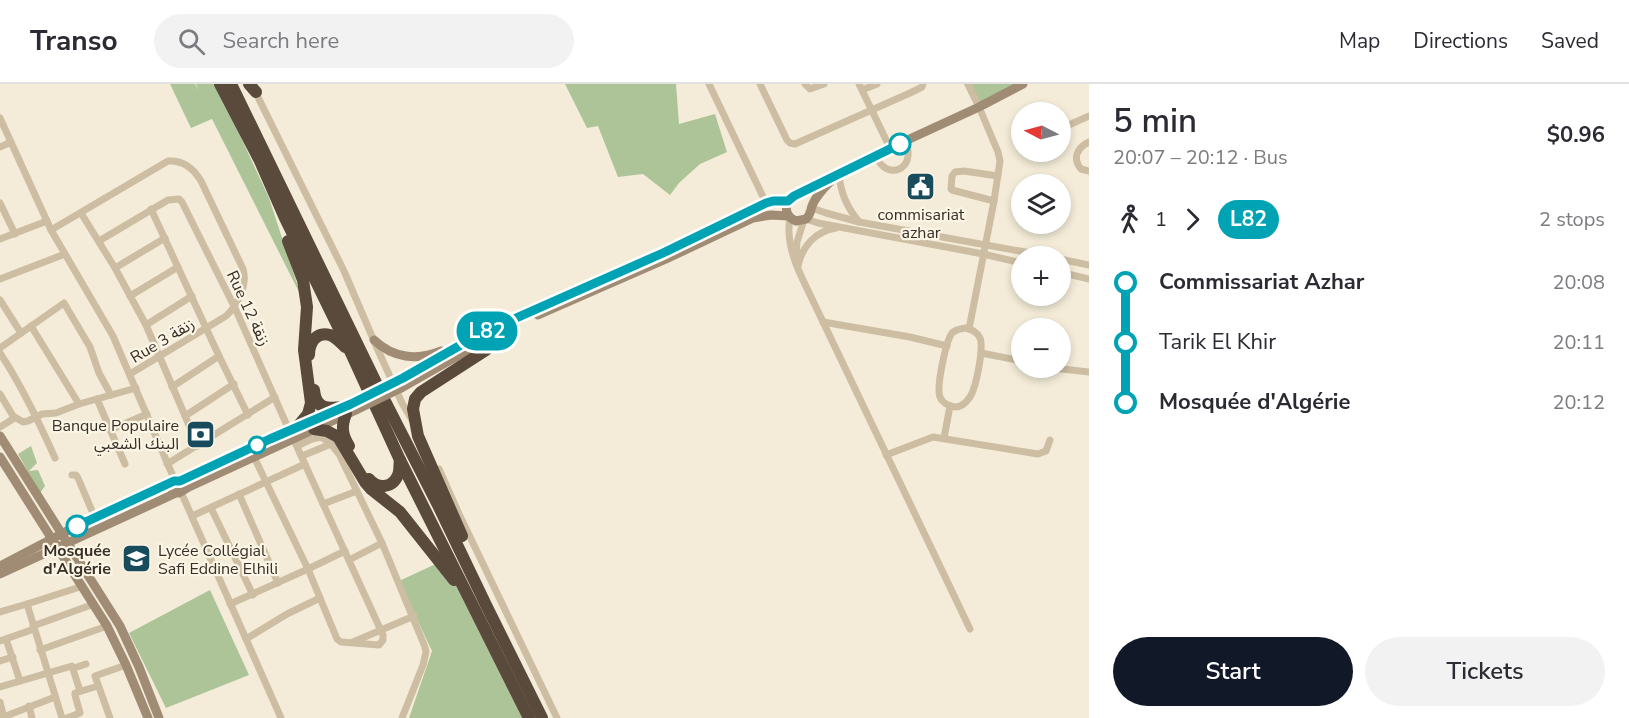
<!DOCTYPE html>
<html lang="en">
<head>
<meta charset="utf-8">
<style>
	:root { --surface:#fff; --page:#f2f2f3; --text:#2b2b33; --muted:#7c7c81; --line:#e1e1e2; --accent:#111827 }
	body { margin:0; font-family:"Nunito Sans","Noto Sans Arabic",sans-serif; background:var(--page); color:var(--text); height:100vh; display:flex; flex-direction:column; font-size:22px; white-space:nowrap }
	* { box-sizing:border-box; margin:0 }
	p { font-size:20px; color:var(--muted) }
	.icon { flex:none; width:33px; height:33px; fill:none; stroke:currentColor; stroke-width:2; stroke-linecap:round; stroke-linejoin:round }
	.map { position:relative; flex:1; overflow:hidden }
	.details { display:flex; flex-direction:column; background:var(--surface); width:540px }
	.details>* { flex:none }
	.badge { padding:0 12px; border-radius:20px; font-size:21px; line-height:39px }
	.needle { width:39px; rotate:276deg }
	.buttons { position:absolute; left:1011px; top:18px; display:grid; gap:12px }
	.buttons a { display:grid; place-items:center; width:60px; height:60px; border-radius:50%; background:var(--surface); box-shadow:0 3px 9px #0003; font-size:30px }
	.map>.badge { position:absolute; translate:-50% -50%; box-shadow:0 0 0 3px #fff }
	.legs { display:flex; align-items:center; gap:9px; height:66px; padding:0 24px; font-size:20px }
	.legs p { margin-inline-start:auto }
	.summary { display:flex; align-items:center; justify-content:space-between; height:102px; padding:0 24px }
	h1 { font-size:33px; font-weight:600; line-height:45px }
	.cta { display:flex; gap:12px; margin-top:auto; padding:12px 24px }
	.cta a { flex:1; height:69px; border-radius:36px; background:var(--accent); color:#fff; font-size:24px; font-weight:600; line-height:69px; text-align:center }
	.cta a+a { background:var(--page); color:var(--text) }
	ul { padding:0 24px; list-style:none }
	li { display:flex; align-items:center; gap:21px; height:60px; font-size:22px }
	li i { display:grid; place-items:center; width:9px; height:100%; margin:0 8px; background:currentColor }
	li i::after { content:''; width:15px; height:15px; margin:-8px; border:4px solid; border-radius:50%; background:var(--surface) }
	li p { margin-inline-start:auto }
	li:first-child i { background:linear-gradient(#0000 50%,currentColor 0) }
	li:last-child i { background:linear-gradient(currentColor 50%,#0000 0) }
	header { display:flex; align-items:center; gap:36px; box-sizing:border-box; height:84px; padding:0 30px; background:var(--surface); border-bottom:2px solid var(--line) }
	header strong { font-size:28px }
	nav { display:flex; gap:33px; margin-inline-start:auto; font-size:21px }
	.search { width:420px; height:54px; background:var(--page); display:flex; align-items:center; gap:15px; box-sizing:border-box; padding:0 21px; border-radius:33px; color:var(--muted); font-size:22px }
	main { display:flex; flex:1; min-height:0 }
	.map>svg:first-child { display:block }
	.green { fill:#acc497 }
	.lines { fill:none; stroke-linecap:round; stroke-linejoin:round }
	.street { stroke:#cdbea3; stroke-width:7 }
	.secondary { stroke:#a08c74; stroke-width:9 }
	.highway { stroke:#594a3c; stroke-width:12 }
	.secondary-bridge { stroke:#a08c74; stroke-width:9 }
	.line-1-casing { stroke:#fff; stroke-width:14 }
	.line-1 { stroke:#00a3b4; stroke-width:9 }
	.stop-1-dot { fill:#fff; stroke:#00a3b4; stroke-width:3 }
	.labels { text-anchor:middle; stroke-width:4.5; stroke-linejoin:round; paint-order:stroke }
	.poi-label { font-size:16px; fill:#372e26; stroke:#fbf5e5 }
	.street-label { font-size:16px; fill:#372e26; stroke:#fbf5e5 }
	.stop-label { font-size:16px; font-weight:bold; fill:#372e26; stroke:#fbf5e5 }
</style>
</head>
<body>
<header>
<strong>Transo</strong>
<div class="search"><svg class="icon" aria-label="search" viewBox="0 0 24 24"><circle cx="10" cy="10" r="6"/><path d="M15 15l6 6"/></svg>Search here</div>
<nav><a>Map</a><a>Directions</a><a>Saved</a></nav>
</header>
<main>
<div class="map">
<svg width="1089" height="634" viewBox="0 0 1089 634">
	<rect width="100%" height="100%" fill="#f4ecd8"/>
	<g class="green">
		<polygon points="170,0 195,0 198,6 196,0 216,0 269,114 301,212 212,35 191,44"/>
		<polygon points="565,0 676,0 679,40 715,30 727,68 700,80 679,99 670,111 643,90 618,93 598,42 587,44"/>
		<polygon points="964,0 1017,0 976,24"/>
		<polygon points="31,362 37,379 29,387 38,386 45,402 40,409 18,370"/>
		<polygon points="440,478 457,500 529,634 409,634 432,567 399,497"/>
		<polygon points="210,506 249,591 166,624 129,549"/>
	</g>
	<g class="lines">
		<g class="street">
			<polyline points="709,0 766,119"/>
			<polyline points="760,0 787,56 790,59 795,60 910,9 922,3 923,0"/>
			<polyline points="805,0 810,5 824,0"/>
			<polyline points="859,0 890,64"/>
			<polyline points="968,0 979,23 998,68 1000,77 994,117 969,245"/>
			<polyline points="254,5 344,187 377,264 402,319 412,336"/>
			<polyline points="862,6 877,0"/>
			<polyline points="0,34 51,146 113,252 175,397"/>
			<polyline points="1060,45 1089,32"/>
			<path d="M1089 58C1077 64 1072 74 1081 85L1089 87"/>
			<polyline points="0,63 11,58"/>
			<path d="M876 72C887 99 918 84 905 58"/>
			<path d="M839 91C841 110 847 123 859 138"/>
			<polyline points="994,117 952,106 951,105 952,92 955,88 964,87 998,92"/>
			<polyline points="0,119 15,150"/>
			<polyline points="812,124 826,129 859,138 1047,172"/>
			<polyline points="151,125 219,272 248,331"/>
			<polyline points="81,129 115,184 146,241 198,362"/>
			<path d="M790 134C786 154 793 175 802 194L970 545"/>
			<polyline points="806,135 818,139 983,170 1022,179"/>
			<path d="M51 146 168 77C184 76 194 85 201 97L243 185C248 201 237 222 226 232L130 290"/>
			<polyline points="0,155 47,137"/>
			<polyline points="99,157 168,116 179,115 182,118 235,224 289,346"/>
			<polyline points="796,172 797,158 804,136"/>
			<polyline points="1060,175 1089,181"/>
			<path d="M798 182C802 162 816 147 836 144"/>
			<polyline points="115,184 165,154"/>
			<polyline points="1060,188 1089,195"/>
			<polyline points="0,195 65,170"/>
			<polyline points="130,212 178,183"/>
			<polyline points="0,216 21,249"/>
			<polyline points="823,238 910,253 947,262"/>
			<polyline points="146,241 192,212"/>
			<polyline points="31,242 79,320"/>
			<path d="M965 244C972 245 977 248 980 254 984 264 976 304 970 313 966 319 961 323 955 323 948 322 942 318 940 313 936 303 946 257 952 249 956 245 960 245 965 244Z"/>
			<polyline points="0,264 64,219 90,263 99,289 111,311"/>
			<path d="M0 269C22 302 39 338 55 374"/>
			<polyline points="981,269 1022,277"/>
			<polyline points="1053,284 1089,288"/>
			<polyline points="172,303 219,272"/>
			<polyline points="0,310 13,332 13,335 0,343"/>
			<polyline points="97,315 125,380"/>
			<polyline points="13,332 23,338 28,337 42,330 56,329 79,320 136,304"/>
			<polyline points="185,332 234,300"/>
			<polyline points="110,346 147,330"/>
			<polyline points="944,354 950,322"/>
			<polyline points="297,362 312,355 321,353 331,360 339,370 382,459 425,563 426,568 423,581 402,634"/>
			<polyline points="886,371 933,353 1038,370 1046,367 1050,356"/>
			<polyline points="302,372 331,360"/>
			<polyline points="254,373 308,485 337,555 341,558 379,561 383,556 383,551 293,354"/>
			<polyline points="167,380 275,313"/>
			<polyline points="439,385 459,430 557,634"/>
			<polyline points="72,391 76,391 78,394 95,434"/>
			<polyline points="181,408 281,634"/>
			<polyline points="239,410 278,499"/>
			<polyline points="323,420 357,407"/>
			<polyline points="211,424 253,511"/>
			<polyline points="192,432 305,380"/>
			<polyline points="349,476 382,459"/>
			<polyline points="27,520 83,502"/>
			<polyline points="230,520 308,485 345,467"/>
			<polyline points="0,528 27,520 62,634"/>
			<polyline points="33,542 94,520"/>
			<polyline points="6,555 20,597"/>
			<polyline points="246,555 287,530 320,514"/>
			<polyline points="0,557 34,545"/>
			<polyline points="353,558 414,532"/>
			<polyline points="40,566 107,542"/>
			<polyline points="0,577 13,573"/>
			<polyline points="74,584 86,580"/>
			<polyline points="0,603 72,582 80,607"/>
			<polyline points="0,618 4,634"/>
			<polyline points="29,622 32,634"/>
			<polyline points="3,634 11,630 55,613"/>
			<polyline points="67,634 80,629 75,611 75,609 98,602"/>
			<polyline points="110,634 95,592 126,581"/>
		</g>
		<g class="secondary">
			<path d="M834 94C826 102 816 111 812 122 810 128 811 130 806 135L796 137C786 133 783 123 791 114L890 64 979 23 1023 0"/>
			<polyline points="538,231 666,175 753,134 771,131 788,132"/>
			<path d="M374 256C393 274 417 277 441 267"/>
			<polyline points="398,297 480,250 663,169 766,119 773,117 788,117"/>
			<polyline points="401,304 498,249"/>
			<polyline points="0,352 120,542 139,583 159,634"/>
			<polyline points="0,373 107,542 126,581 148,634"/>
			<polyline points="172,398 172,406 179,409 189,403 356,326"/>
			<polyline points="0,482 69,446 175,397 180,397 338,326"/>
			<polyline points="0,490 176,409"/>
		</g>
		<g class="highway">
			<polyline points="220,0 260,77 285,134 351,269 400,376 529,634"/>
			<polyline points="231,0 385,317 438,421 486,521 542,634"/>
			<polyline points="249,0 256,8"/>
			<polyline points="288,157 303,196 307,223 304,266 311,319 308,330 298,342"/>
			<path d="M309 271C309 259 316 247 330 251 336 253 341 259 345 263"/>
			<path d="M314 306C316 325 326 325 343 323"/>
			<path d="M346 330C341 342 342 351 349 362"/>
			<polyline points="314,345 327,347 338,353 365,398 371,405 400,428 454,496"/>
			<path d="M369 395C377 405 392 405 398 391 400 387 399 381 400 376"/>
			<polyline points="462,452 418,352 413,325 415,315 421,308 486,266 493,258 498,249"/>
		</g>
		<g class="secondary-bridge">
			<polyline points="351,320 398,297"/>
			<polyline points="356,326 401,304"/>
		</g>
	</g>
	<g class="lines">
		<defs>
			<polyline id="line-1" points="77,442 174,397 180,397 270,355 351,320 403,294 480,250 663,169 766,119 773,117 788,117 794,112 900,60"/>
		</defs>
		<use href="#line-1" class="line-1-casing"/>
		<use href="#line-1" class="line-1"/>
	</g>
	<defs>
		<symbol id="civic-square" viewBox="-11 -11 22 22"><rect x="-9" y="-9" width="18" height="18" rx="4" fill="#184b5c" stroke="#fbf5e5"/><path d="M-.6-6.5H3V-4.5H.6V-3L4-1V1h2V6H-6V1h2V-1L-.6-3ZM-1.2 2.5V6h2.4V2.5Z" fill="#fff"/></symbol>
		<symbol id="bank-square" viewBox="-11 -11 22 22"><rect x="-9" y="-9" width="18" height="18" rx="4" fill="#184b5c" stroke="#fbf5e5"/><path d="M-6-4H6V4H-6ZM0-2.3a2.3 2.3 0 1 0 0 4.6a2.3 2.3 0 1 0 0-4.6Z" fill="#fff"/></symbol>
		<symbol id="school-square" viewBox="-11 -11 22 22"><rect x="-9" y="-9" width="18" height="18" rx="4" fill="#184b5c" stroke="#fbf5e5"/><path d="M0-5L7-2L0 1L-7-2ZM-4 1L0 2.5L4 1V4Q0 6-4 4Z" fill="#fff"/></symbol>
	</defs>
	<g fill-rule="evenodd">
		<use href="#civic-square" x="904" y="86" width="33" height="33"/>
		<use href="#bank-square" x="184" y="334" width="33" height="33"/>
		<use href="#school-square" x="120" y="458" width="33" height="33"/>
	</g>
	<g class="stop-1-dot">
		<circle cx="900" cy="60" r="10"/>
		<circle cx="257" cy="361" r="8"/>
		<circle cx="77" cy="442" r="10"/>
	</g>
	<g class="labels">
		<g class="poi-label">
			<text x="921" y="136">commisariat<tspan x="921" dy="18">azhar</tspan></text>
			<text x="179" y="347" text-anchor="end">Banque Populaire<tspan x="179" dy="18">البنك الشعبي</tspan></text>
			<text x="158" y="472" text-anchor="start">Lycée Collégial<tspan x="158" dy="18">Safi Eddine Elhili</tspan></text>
		</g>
		<g class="street-label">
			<text transform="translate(249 224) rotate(65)" y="6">Rue 12 زنقة</text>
			<text transform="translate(162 256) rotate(-31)" y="6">Rue 3 زنقة</text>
		</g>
		<g class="stop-label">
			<text x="77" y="472">Mosquée<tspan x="77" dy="18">d'Algérie</tspan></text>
		</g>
	</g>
</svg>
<div class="buttons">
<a><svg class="needle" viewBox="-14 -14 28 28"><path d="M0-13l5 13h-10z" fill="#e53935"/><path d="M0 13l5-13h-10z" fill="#7c7c81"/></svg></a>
<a><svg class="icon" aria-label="layers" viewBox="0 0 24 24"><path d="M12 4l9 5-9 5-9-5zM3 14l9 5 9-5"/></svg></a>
<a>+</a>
<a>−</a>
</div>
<b class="badge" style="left:487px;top:247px;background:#00a3b4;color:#fff">L82</b>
</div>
<section class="details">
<div class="summary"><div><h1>5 min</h1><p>20:07 – 20:12 · Bus</p></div><b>$0.96</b></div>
<div class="legs"><svg class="icon" aria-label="walk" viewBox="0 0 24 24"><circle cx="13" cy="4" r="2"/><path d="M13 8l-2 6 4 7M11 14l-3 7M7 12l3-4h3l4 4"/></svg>1<svg class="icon" aria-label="forward" viewBox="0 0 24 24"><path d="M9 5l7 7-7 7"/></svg><b class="badge" style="background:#00a3b4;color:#fff">L82</b><p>2 stops</p></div>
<ul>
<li><i style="color:#00a3b4"></i><b>Commissariat Azhar</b><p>20:08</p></li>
<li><i style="color:#00a3b4"></i><span>Tarik El Khir</span><p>20:11</p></li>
<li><i style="color:#00a3b4"></i><b>Mosquée d'Algérie</b><p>20:12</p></li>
</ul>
<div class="cta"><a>Start</a><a>Tickets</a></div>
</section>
</main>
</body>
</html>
